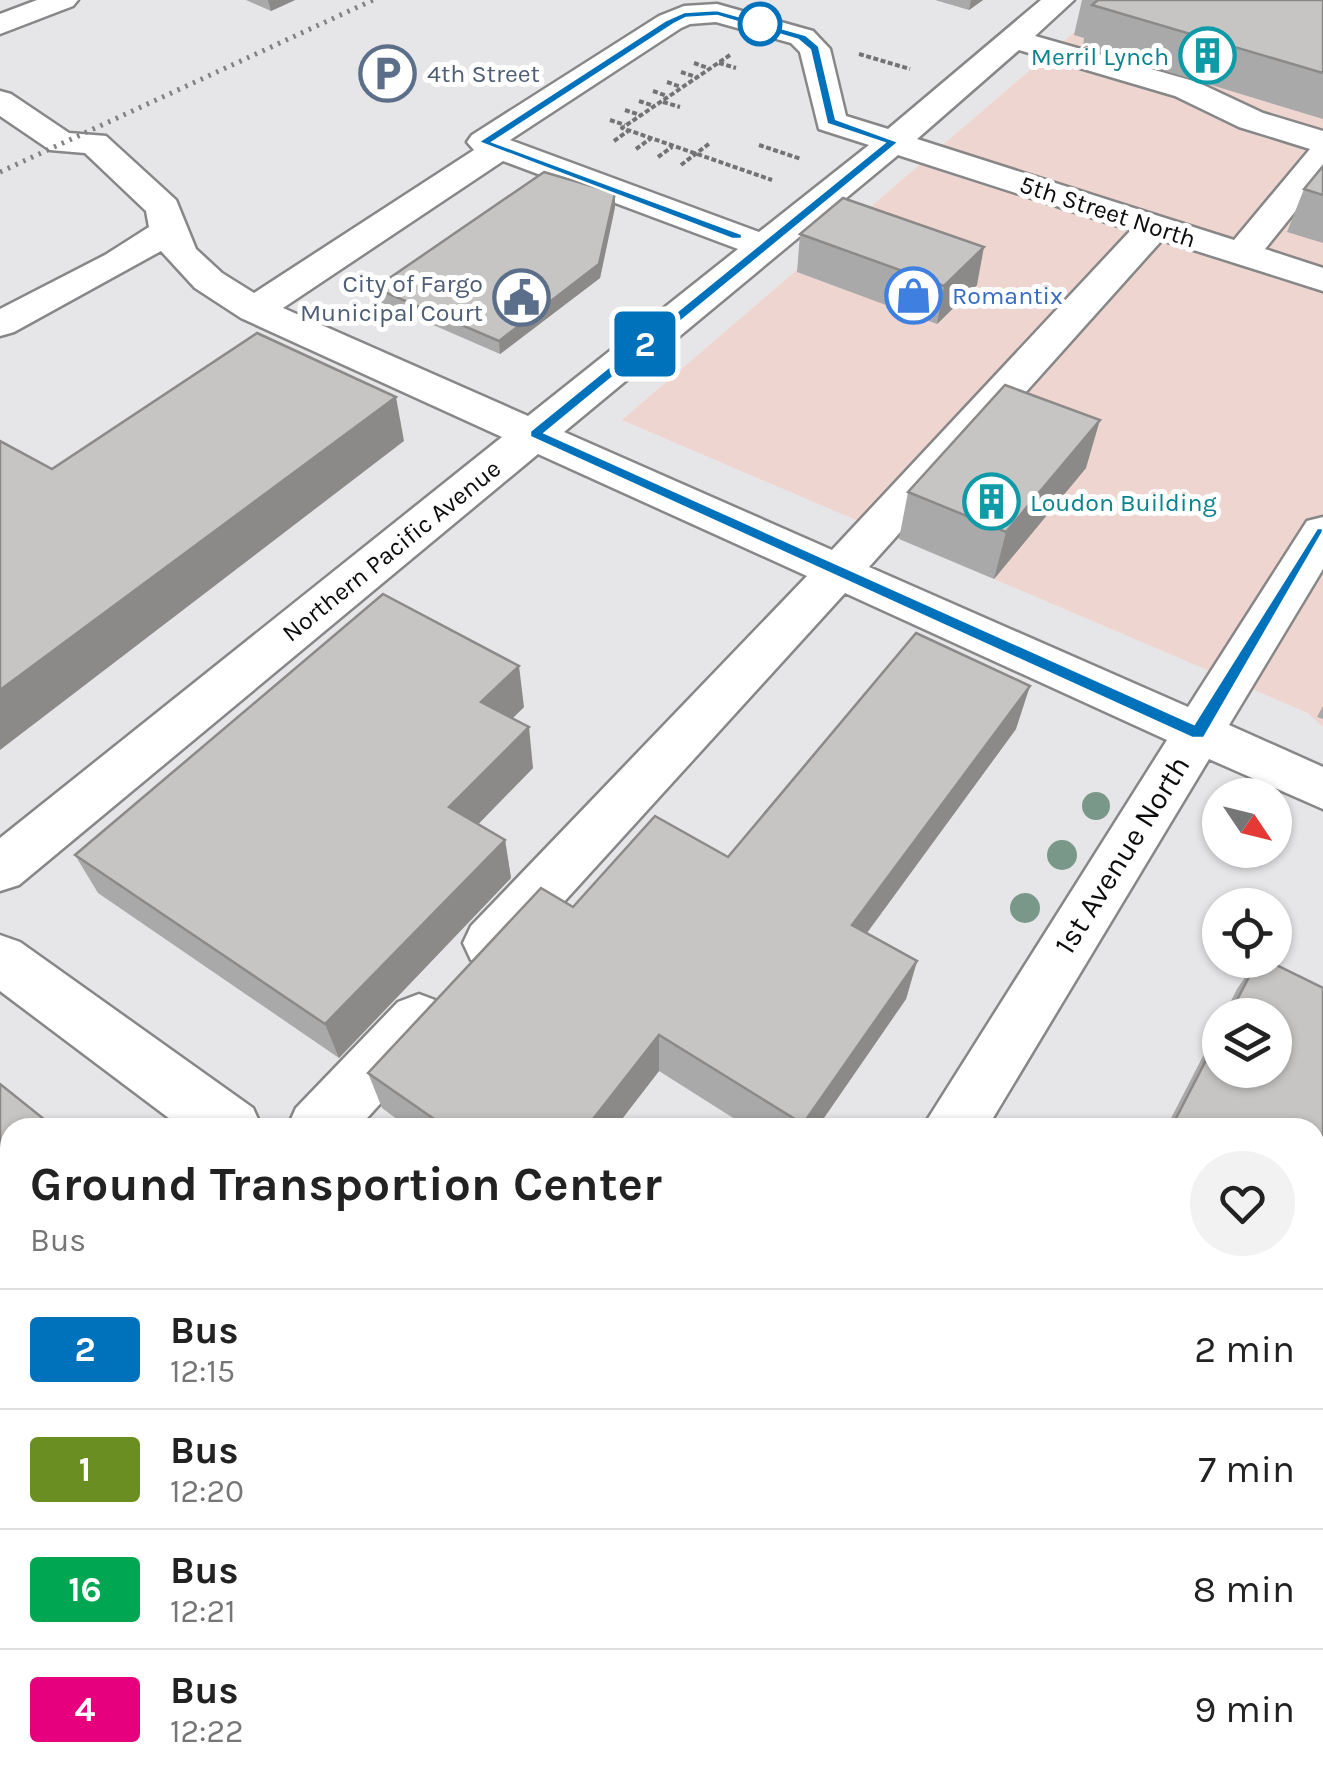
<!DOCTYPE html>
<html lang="en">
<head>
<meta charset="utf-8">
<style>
	:root { --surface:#fff; --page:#f2f2f2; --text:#222; --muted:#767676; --line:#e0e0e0 }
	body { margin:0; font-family:Karla,sans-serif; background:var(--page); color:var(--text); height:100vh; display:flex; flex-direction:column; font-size:38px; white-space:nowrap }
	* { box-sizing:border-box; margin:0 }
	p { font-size:32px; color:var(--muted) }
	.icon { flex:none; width:55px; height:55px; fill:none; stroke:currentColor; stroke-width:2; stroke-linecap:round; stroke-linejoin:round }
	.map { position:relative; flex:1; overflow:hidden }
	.side { position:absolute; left:0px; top:1118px; width:1325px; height:672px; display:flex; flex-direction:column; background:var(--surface); border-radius:30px 30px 0 0; box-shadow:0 2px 8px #0004 }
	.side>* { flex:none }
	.badge { padding:0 20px; border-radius:8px; font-size:35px; line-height:65px }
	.needle { width:65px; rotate:125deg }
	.tools { position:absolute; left:1202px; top:778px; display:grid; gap:20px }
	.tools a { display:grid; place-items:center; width:90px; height:90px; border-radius:50%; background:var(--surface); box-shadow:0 2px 8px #0004; font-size:50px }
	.map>.badge { position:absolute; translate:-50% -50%; box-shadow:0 0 0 5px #fff }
	.round { display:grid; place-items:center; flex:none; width:105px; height:105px; border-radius:52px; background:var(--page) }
	.summary { display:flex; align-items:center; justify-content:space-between; height:170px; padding:0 30px }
	h1 { font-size:48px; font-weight:700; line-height:75px }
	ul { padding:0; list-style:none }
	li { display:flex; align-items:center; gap:30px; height:120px; padding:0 30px; border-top:2px solid var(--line) }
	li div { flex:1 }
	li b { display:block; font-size:38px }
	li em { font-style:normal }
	li .badge { min-width:110px; font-weight:700; text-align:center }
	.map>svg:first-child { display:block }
	.commercial { fill:#efd5d0 }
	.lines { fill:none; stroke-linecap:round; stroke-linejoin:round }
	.minor-casing { stroke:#878788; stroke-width:5 }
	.major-casing { stroke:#878788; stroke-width:5 }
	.path { stroke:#737374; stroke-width:4; stroke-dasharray:5 2.5; stroke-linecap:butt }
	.minor { fill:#fff; fill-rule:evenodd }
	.major { fill:#fff; fill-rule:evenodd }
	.rail { stroke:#828183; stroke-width:5; stroke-dasharray:2.5 6; stroke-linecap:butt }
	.tree { fill:#7a988a }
	.wall { fill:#aaa9a9 }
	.shaded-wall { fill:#8b8a89 }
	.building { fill:#c6c5c4; stroke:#8b8a89; stroke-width:2.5 }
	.line { fill:#0072bc; stroke:#fff; stroke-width:2.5 }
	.stop-dot { fill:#fff; stroke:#0072bc; stroke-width:5 }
	.labels { text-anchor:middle; stroke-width:10; stroke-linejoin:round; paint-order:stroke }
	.far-culture-label { font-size:25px; fill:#0d838f; stroke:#fff; text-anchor:end }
	.far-service-label { font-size:25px; fill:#4e5e75; stroke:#fff; text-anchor:start }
	.far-street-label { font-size:25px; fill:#0c0c0d; stroke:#fff }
	.far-shop-label { font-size:25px; fill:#366cbe; stroke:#fff; text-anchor:start }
	.street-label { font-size:30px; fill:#0c0c0d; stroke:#fff }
</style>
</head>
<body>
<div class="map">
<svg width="1323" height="1788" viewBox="0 0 1323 1788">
	<rect width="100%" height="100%" fill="#e6e5e7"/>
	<polygon class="commercial" points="1112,0 1323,0 1323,727 1308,713 622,420"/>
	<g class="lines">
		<defs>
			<g id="minor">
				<path d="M1041 0H1074L1035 36 1197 82 1263 113 1323 131V177L1265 249 1323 268V291L1162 240 869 567 1188 707 1307 521 1323 517V569L1229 725 1323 767V809L1209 759 987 1128H922L1167 740 845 593 511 960 491 967 471 960 463 943 471 926 807 576 538 454 19 885 0 891V838L502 437 241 318 195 288 161 251 14 332 0 336V309L105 255 149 227 146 211 85 153 50 150 0 116V91L11 94 69 133 106 136 176 200 196 249 222 273 254 293 474 150 467 142 472 135 659 16 684 6 717 4 813 31 830 49 846 116 888 129ZM716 22 791 43 800 52 819 129 869 145 759 232 510 140 681 28 690 24ZM1019 50 1175 96 1239 127 1310 149 1234 240 917 139ZM898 155 1131 230 832 550 564 432ZM503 161 738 249 528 416 283 308Z"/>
				<polygon points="0,935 20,942 253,1108 262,1128 182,1128 0,991"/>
				<polygon points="419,994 440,1002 448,1020 440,1038 358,1128 287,1128 296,1108 398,1002"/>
				<polygon points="10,1420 10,1499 0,1503 0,1425"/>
				<polygon points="506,1780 588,1780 585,1788 503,1788"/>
				<polygon points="1088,1780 1176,1780 1179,1788 1091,1788"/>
			</g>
			<polygon id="major" points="37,0 78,0 73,6 0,34 0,14"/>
		</defs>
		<use href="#minor" class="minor-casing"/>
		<use href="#major" class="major-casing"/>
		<g class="path">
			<polyline points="859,54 910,69"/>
			<polyline points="730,55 622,128 772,180"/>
			<polyline points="694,63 708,68"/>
			<polyline points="719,63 736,68"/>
			<polyline points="681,72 696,77"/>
			<polyline points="667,82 681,87"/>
			<polyline points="653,91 667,96"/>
			<polyline points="639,101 654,106"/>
			<polyline points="663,102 680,107"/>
			<polyline points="625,110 640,115"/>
			<polyline points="610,120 625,125"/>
			<polyline points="614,141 628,131"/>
			<polyline points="759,145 801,159"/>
			<polyline points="636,149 650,139"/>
			<polyline points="658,157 672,147"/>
			<polyline points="681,165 710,143"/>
		</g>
		<use href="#minor" class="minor"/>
		<use href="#major" class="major"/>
		<polyline class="rail" points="0,172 373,0"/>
	</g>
	<g class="tree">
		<circle cx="1096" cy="806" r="14"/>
		<circle cx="1062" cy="855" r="15"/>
		<circle cx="1025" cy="908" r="15"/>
	</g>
	<g class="wall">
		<polygon points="246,0 295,0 271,11"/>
		<polygon points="935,0 983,0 969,10"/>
		<polygon points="1082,0 1323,0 1323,119 1083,46 1084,38 1074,35"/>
		<polygon points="1323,166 1323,243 1287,232 1304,189"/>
		<polygon points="615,207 600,278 500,354 378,301 375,288"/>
		<polygon points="800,234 977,285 937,324 797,272"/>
		<polygon points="1086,468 994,579 899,539 908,492"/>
		<polygon points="1323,706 1323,719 1317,717"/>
		<polygon points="524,707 512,719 533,768 478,824 505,840 511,878 339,1058 98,893 75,855"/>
		<polygon points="1016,729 867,933 917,961 906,999 817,1128 749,1128 659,1071 615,1128 409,1128 382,1108 368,1073 573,907 728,857"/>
		<polygon points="1257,960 1323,988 1323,1617 1315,1611 1315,1128 1166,1128 1220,1023 1220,1070 1275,1015 1224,1015 1237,989"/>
	</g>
	<g class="shaded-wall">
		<polygon points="268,0 295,0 271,11"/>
		<polygon points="971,0 983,0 969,10"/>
		<polygon points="615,193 615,207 600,278 500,354 499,341"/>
		<polygon points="984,247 977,285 937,324 944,286"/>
		<polygon points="396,397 404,441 0,750 0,690"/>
		<polygon points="1100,420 1086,468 994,579 1006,532"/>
		<polygon points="519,666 524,707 487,743 481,702"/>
		<polygon points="1030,686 1016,729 844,964 852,925"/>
		<polygon points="529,727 533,768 457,846 449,807"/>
		<polygon points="505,840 511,878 339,1058 325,1024"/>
		<polygon points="917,961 906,999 817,1128 802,1128 803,1124"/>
		<polygon points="659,1035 659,1071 615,1128 586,1128"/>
		<polygon points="10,1375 10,1432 0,1426 0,1385"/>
	</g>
	<g class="building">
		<polygon points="1098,0 1323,0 1323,73 1092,5"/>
		<polygon points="1323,166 1323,195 1304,189"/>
		<polygon points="544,172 615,193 599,264 499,341 375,288"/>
		<polygon points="843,198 984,247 944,286 800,234"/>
		<polygon points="257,333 396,397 0,690 0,441 52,469"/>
		<polygon points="1005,385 1100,420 1006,532 908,492"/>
		<polygon points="383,594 519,666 481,702 529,727 449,807 505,840 325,1024 75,855"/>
		<polygon points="916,633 1030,686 852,925 917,961 803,1124 659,1035 586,1128 447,1128 368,1073 541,888 573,907 655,816 728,857"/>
		<polygon points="1258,960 1266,960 1323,988 1323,1584 1315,1579 1315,1128 1171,1128 1220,1033 1220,1070 1275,1070 1275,1015 1229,1015"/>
		<polygon points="0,1084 55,1128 10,1128 10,1375 0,1385"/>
	</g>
	<polygon class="line" points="717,10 806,35 819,46 836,119 899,142 545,433 1194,724 1317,528 1323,528 1323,532 1204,738 1192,738 530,437 530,431 884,143 827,124 810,50 798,40 717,16 686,18 674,24 493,142 742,234 742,239 732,239 478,142 666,20 684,12"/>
	<defs>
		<symbol id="building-ring" viewBox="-11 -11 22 22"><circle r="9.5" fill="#fff" stroke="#0f9aa8" stroke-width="1.5"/><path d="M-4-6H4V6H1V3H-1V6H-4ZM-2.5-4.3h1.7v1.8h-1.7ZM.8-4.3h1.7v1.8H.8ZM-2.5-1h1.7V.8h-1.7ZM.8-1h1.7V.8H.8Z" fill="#0f9aa8"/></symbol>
		<symbol id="parking-ring" viewBox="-11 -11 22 22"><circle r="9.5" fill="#fff" stroke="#5c6f8a" stroke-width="1.5"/><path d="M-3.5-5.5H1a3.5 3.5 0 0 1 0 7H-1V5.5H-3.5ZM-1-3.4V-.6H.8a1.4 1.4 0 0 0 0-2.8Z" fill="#5c6f8a"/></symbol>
		<symbol id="shop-ring" viewBox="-11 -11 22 22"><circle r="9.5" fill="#fff" stroke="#3f7fe0" stroke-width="1.5"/><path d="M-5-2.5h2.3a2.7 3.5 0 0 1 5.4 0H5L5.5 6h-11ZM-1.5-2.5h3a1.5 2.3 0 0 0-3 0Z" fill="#3f7fe0"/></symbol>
		<symbol id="civic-ring" viewBox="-11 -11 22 22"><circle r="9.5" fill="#fff" stroke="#5c6f8a" stroke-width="1.5"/><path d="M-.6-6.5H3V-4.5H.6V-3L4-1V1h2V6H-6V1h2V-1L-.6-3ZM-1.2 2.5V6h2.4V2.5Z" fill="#5c6f8a"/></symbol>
	</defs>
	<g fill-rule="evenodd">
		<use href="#building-ring" x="1176" y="24" width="63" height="63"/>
		<use href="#parking-ring" x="356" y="42" width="63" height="63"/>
		<use href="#shop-ring" x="882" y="264" width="63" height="63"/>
		<use href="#civic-ring" x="490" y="266" width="63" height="63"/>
		<use href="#building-ring" x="960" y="470" width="63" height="63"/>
	</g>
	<circle class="stop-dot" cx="760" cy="24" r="20"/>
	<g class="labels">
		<g class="far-culture-label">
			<text x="1169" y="65">Merril Lynch</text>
			<text x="1030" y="511" text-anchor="start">Loudon Building</text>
		</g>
		<g class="far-service-label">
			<text x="427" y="82">4th Street</text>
			<text x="483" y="292" text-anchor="end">City of Fargo<tspan x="483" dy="29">Municipal Court</tspan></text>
		</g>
		<g class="far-street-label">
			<text transform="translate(1108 211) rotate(18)" y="9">5th Street North</text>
			<text transform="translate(391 550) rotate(-39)" y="9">Northern Pacific Avenue</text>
		</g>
		<g class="far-shop-label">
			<text x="952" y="304">Romantix</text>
		</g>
		<g class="street-label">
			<text transform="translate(1122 855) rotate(-58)" y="10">1st Avenue North</text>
		</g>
	</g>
</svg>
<div class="tools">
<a><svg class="needle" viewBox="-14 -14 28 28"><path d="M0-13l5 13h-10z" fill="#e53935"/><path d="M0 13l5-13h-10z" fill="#767676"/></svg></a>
<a><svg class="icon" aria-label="locate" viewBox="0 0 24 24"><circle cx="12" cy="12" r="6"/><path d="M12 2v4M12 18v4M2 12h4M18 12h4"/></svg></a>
<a><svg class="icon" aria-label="layers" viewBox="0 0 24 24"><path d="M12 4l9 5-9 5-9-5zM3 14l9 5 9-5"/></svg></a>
</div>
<b class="badge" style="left:645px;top:344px;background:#0072bc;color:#fff">2</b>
<section class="side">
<div class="summary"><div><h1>Ground Transportion Center</h1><p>Bus</p></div><a class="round"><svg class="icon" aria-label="heart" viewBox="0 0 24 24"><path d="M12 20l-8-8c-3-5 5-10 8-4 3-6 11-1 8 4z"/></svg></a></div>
<ul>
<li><span class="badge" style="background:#0072bc;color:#fff">2</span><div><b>Bus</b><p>12:15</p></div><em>2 min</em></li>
<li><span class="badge" style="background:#6b8e23;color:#fff">1</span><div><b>Bus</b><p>12:20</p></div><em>7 min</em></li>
<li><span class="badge" style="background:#00a651;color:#fff">16</span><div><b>Bus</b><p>12:21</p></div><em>8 min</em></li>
<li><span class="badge" style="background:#e6007e;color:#fff">4</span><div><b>Bus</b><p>12:22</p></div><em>9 min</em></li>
</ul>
</section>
</div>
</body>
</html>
